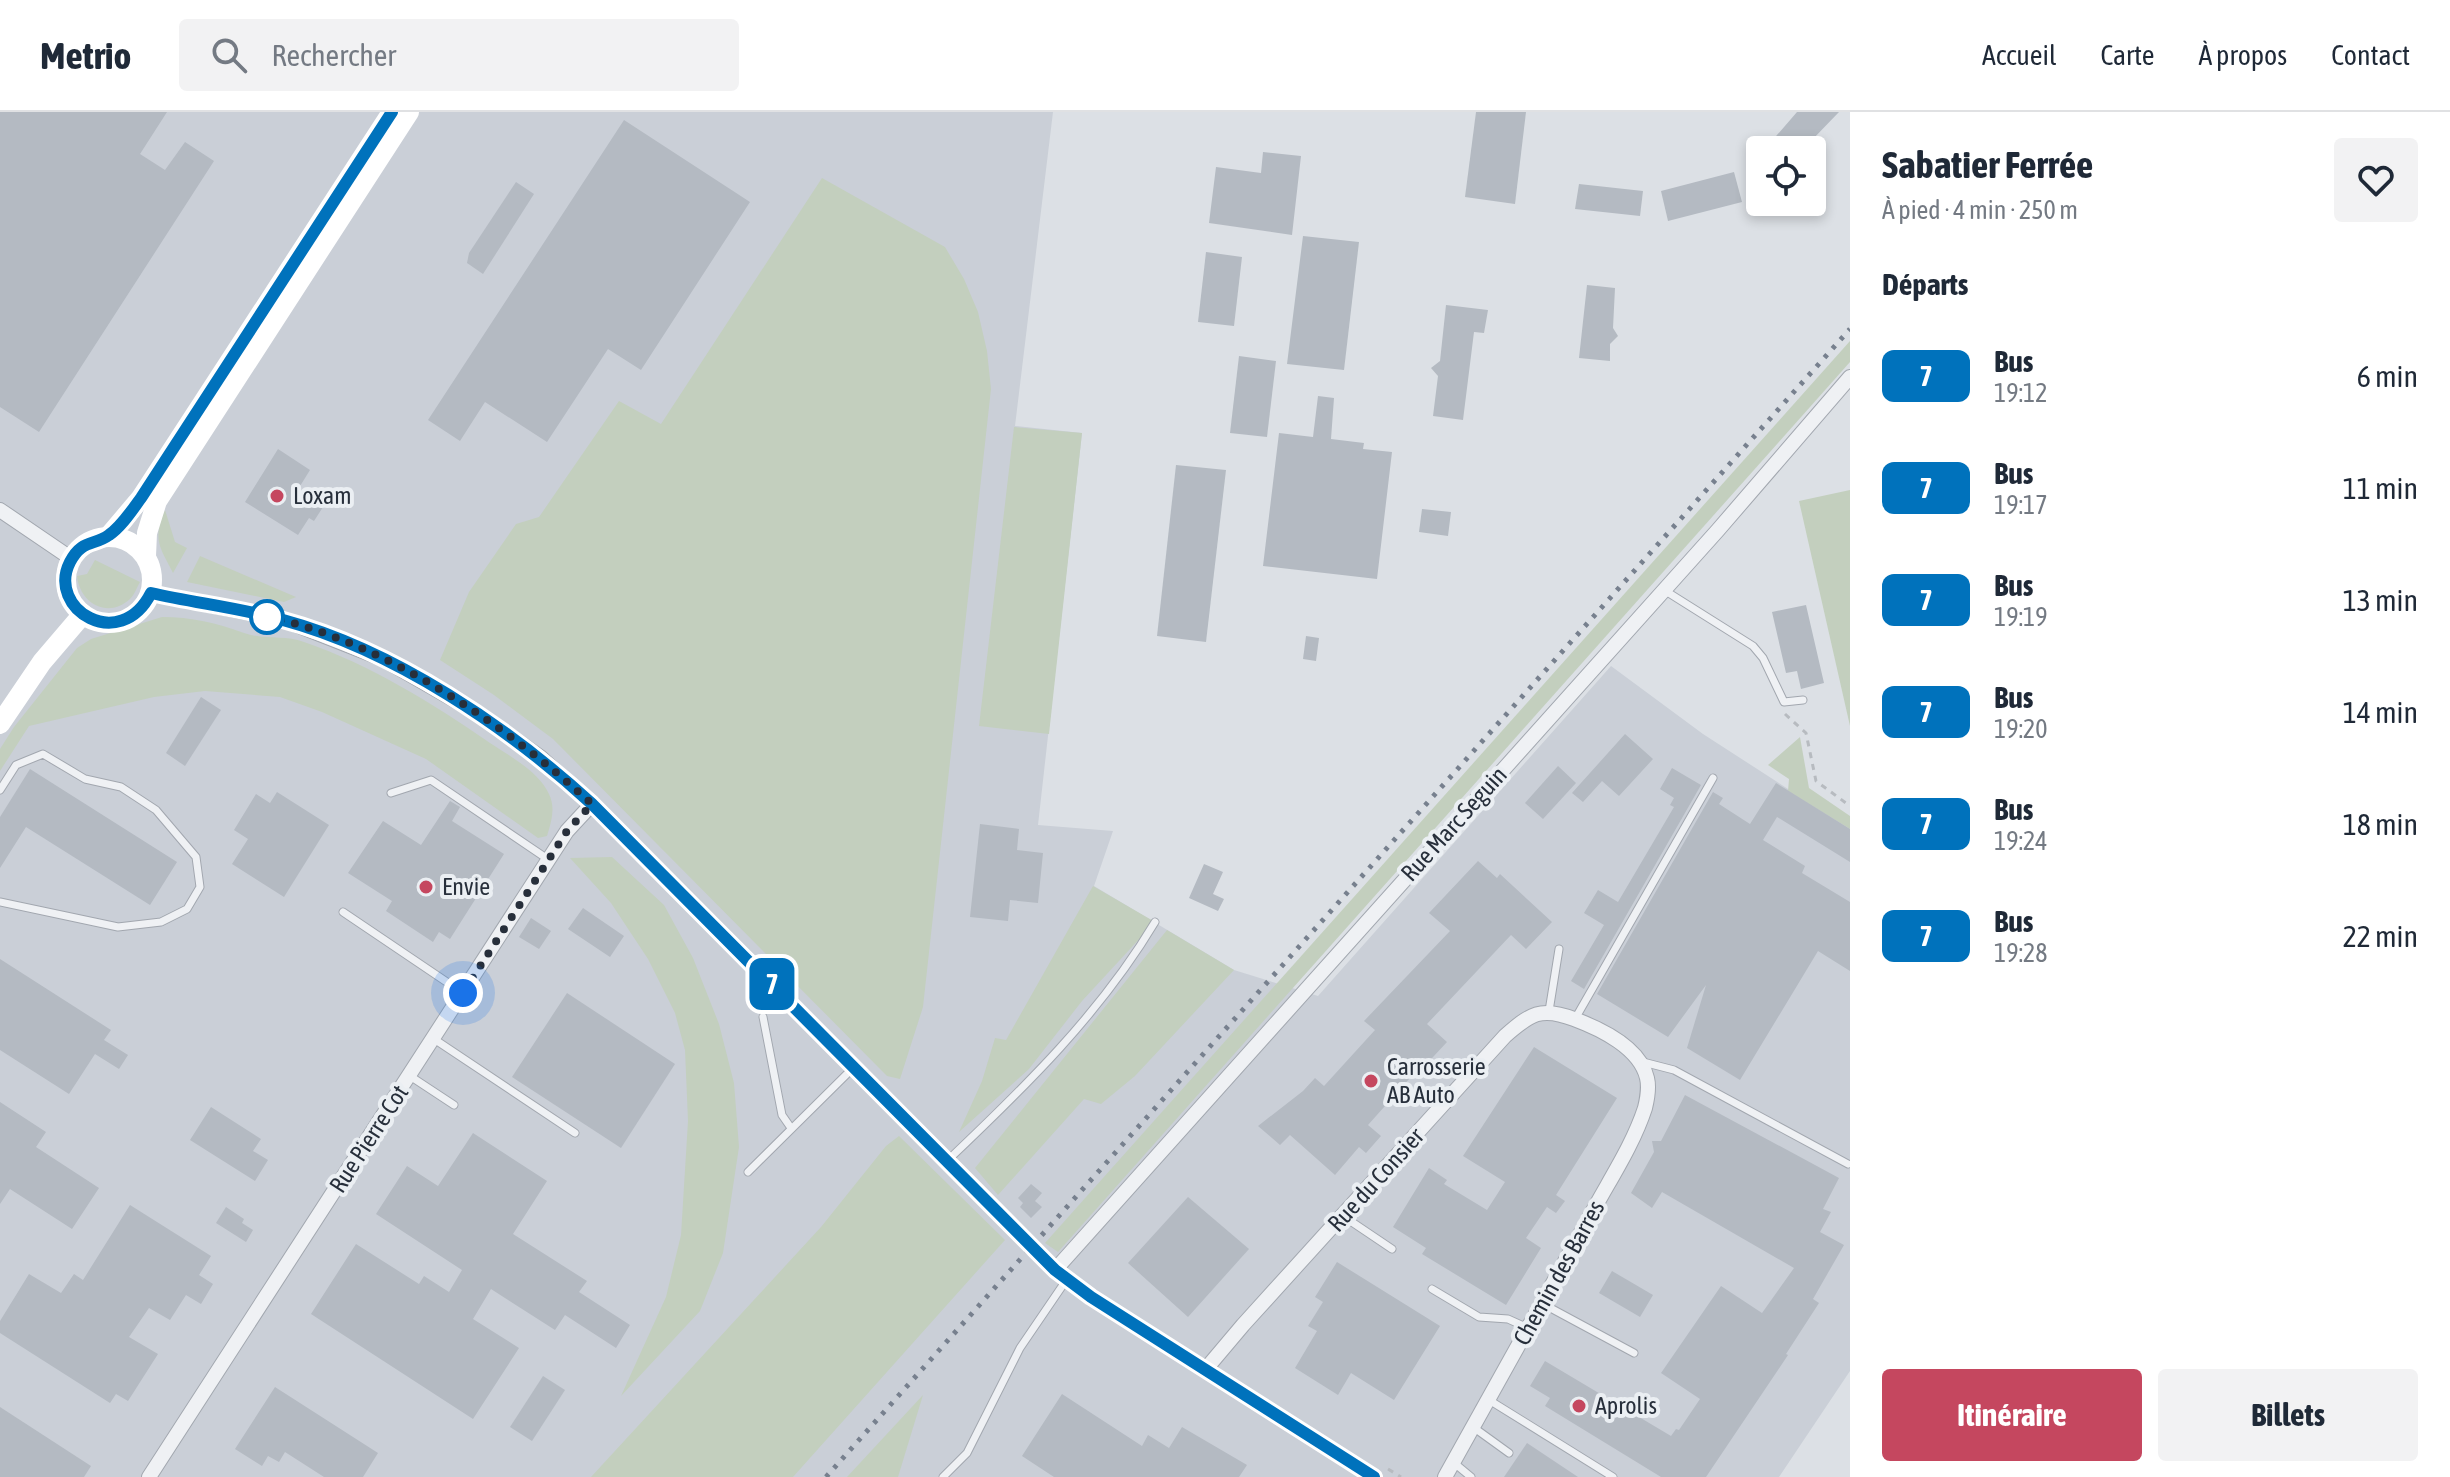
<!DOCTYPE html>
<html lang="fr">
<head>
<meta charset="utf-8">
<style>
	:root { --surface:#fff; --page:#f2f2f3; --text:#1f2937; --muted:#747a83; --line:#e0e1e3; --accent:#c5475f }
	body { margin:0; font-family:"Asap Condensed",sans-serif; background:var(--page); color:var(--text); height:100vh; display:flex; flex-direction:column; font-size:30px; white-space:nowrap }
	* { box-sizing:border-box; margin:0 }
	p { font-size:26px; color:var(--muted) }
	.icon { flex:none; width:44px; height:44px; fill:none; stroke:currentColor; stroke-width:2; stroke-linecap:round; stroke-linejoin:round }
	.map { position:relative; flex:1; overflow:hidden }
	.sheet { display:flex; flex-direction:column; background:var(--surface); width:600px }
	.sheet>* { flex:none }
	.badge { padding:0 16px; border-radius:12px; font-size:28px; line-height:52px }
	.tools { position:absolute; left:1746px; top:24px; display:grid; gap:16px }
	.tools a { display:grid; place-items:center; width:80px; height:80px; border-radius:8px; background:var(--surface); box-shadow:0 4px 12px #0003; font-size:40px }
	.you { position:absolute; width:40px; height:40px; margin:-20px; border:6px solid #fff; border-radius:50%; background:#1a73e8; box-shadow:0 0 0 12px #1a73e833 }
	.map>.badge { position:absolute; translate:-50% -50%; box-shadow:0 0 0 4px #fff }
	h2 { padding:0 32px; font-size:30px; line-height:72px }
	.round { display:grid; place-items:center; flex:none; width:84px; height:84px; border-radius:8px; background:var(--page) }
	.head { display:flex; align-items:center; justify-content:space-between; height:136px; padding:0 32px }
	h1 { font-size:38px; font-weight:700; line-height:60px }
	.primary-button { display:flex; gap:16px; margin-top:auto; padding:16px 32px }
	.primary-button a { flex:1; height:92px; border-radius:8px; background:var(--accent); color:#fff; font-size:32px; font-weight:700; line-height:92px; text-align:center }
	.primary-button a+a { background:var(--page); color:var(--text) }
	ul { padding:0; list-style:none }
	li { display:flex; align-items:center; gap:24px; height:112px; padding:0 32px }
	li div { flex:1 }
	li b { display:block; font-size:30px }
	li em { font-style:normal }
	li .badge { min-width:88px; font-weight:700; text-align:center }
	header { display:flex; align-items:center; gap:48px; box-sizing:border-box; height:112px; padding:0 40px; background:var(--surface); border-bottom:2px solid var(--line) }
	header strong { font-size:38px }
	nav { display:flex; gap:44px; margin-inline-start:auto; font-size:28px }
	.search { width:560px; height:72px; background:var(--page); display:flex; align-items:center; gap:20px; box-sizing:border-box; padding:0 28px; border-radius:8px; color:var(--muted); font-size:30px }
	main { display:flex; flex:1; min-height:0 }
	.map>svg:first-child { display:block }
	.built { fill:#cacfd7 }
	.green { fill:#c3cfbe }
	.building { fill:#b4bac2 }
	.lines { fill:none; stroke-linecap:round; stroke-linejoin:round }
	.service-casing { stroke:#a2a7af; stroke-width:9 }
	.minor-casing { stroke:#a2a7af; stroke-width:16 }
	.path { stroke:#b7bbc0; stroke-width:3; stroke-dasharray:6 6; stroke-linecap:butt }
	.service { stroke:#eff1f4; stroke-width:7 }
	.minor { stroke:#eff1f4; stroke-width:14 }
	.secondary { stroke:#fff; stroke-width:20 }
	.rail { stroke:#77808e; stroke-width:5; stroke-dasharray:4 8; stroke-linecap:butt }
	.line-casing { stroke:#fff; stroke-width:18 }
	.line { stroke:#0072bc; stroke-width:12 }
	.walk { stroke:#272f3b; stroke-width:8; stroke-dasharray:0 14.4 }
	.poi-dot { fill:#c5475f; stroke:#ebeff3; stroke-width:3 }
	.stop-dot { fill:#fff; stroke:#0072bc; stroke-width:4 }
	.labels { text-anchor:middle; stroke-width:8; stroke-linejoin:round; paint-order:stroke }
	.poi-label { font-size:24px; fill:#272f3b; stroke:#ebeff3; text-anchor:start }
	.street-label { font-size:24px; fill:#272f3b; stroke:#ebeff3 }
</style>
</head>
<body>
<header>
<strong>Metrio</strong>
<div class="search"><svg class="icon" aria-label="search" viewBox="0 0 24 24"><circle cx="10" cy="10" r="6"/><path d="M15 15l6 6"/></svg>Rechercher</div>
<nav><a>Accueil</a><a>Carte</a><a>À propos</a><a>Contact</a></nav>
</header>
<main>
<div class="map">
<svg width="1850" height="1365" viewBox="0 0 1850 1365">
	<rect width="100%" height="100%" fill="#dce0e5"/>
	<polygon class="built" points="0,0 1053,0 1015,314 1082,321 1038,713 1113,719 1094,774 1234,858 1318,884 1611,554 1703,622 1850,717 1850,1259 1779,1365 0,1365"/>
	<g class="green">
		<polygon points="822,66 945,135 964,167 978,200 987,239 991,277 923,895 900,967 887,964 553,627 494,583 440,548 469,480 516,412 539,405 619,289 661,312"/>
		<polygon points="1850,229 1850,250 1058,1140 1045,1131"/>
		<polygon points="1014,315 1082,321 1049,622 979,614"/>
		<polygon points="1850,378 1850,614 1799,389"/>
		<path d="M165 398 175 430 187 436 173 461C160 435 152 428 165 398Z"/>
		<polygon points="200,444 296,485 284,490 187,470"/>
		<path d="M95 448 140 470C137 475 135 482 130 487 108 507 80 492 77 464L87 462Z"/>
		<path d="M162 505C191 505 217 511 244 521 264 528 284 523 304 530 371 553 432 591 490 631 510 644 539 660 549 682 556 697 551 710 547 724L538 726 426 647 322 600 280 585 205 579 154 585 29 614 0 659V637L14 615 77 536 91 527Z"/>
		<polygon points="1800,625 1809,676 1850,704 1850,717 1788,679 1789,667 1768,653"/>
		<polygon points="612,745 664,793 693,846 719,912 734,971 739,1035 723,1141 700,1199 621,1284 666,1185 681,1123 688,1009 685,938 675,901 648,847 611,791 570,746"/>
		<polygon points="1093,774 1155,810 1082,889 1029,957 959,1020 982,969 995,926 1006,928"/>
		<polygon points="1167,818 1234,858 1135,964 1101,992 1084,987 998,1083 975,1056"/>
		<polygon points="899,1024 1005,1128 793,1365 591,1365 821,1115 886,1034"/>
		<polygon points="923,1283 898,1365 847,1365"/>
	</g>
	<g class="building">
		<polygon points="0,0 167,0 140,42 165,58 185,30 214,49 39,320 0,295"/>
		<polygon points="1476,0 1526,0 1515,92 1465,85"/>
		<polygon points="1797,0 1839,0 1811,29 1821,38 1764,38"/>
		<polygon points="624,8 750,90 641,258 608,237 547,330 485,290 460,329 428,308"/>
		<polygon points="1263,40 1301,44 1292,123 1209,111 1216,55 1261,61"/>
		<polygon points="1734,60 1742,90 1668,109 1661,79"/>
		<polygon points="516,70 534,82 483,162 467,151 469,141"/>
		<polygon points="1579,72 1643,79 1640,104 1575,97"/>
		<polygon points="1303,124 1359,130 1344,258 1287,252"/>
		<polygon points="1206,140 1242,145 1234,214 1198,210"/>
		<polygon points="1587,173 1615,176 1613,216 1618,224 1610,232 1610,249 1579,246"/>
		<polygon points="1446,193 1488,198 1484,221 1474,220 1463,308 1433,304 1438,264 1431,256 1440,249"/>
		<polygon points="1239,244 1276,249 1267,325 1230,321"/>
		<polygon points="1318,284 1334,286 1331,327 1364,331 1363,337 1392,340 1377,467 1263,454 1279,321 1313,325"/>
		<polygon points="278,337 310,358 297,379 323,395 314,409 309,406 298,423 245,390"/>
		<polygon points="1176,353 1226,358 1206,530 1157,524"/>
		<polygon points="1422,397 1451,400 1448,424 1419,420"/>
		<polygon points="1806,493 1824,571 1801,577 1797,559 1786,561 1772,500"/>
		<polygon points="1306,524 1319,526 1316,549 1303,547"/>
		<polygon points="201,585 221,598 185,654 166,641"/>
		<polygon points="1625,622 1653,647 1619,684 1602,669 1583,690 1572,681"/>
		<polygon points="1558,654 1576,671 1543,707 1525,691"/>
		<polygon points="1672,656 1701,673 1584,877 1571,869 1604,813 1584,801 1598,778 1618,790 1674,695 1670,693 1674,686 1660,677"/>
		<polygon points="30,657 177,750 150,793 26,715 0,756 0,705"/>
		<polygon points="1776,671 1850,717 1850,750 1777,705 1763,728 1805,754 1802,761 1850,790 1850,859 1818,839 1740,968 1687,936 1706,873 1668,925 1597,882 1713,680 1723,686 1719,692 1750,712"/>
		<polygon points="277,680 329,713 284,785 232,752 248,727 234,718 256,682 270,691"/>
		<polygon points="450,689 460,695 452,709 504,742 450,827 439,820 433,830 386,799 392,789 348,761 383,709 421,733"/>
		<polygon points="980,712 1019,717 1017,738 1043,741 1038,791 1010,788 1008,809 970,805"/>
		<polygon points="1478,749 1497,766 1500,762 1552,810 1526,837 1511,823 1427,912 1447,930 1420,959 1418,957 1368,1013 1381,1024 1366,1041 1359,1035 1335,1063 1290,1023 1280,1033 1258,1014 1303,979 1315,966 1324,974 1375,918 1364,909 1450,819 1429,801"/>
		<polygon points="1204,752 1223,760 1213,782 1224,787 1218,799 1189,786"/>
		<polygon points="583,796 624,824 610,845 568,817"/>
		<polygon points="531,806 551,819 539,837 519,825"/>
		<polygon points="0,847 111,918 104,928 128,943 119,957 95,942 69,982 0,938"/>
		<polygon points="567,881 675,952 621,1036 512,965"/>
		<polygon points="1534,935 1617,986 1556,1083 1565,1089 1556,1101 1547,1095 1526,1126 1541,1136 1506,1193 1422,1142 1426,1136 1393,1115 1429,1056 1447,1068 1444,1072 1487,1098 1505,1070 1463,1044"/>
		<polygon points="1685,983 1839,1066 1823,1097 1831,1100 1820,1120 1844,1133 1813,1187 1819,1191 1786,1242 1788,1243 1706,1365 1661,1365 1545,1294 1550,1286 1530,1274 1545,1249 1671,1324 1676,1317 1679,1318 1700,1287 1661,1261 1721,1174 1762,1201 1794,1156 1662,1080 1652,1096 1631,1081 1654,1040 1652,1029 1661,1029"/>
		<polygon points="0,990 46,1020 36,1035 99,1076 72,1117 10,1077 0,1092"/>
		<polygon points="211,995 261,1027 253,1039 268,1048 255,1069 190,1028"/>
		<polygon points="473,1021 547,1069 513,1122 587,1169 579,1180 630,1213 616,1236 565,1203 555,1218 491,1177 473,1207 519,1236 473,1307 311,1202 356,1132 419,1172 424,1164 449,1180 462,1158 376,1102 407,1054 438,1074"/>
		<polygon points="1031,1072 1042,1081 1035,1089 1042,1095 1031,1106 1020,1095 1023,1091 1018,1086"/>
		<polygon points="1188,1085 1249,1137 1188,1205 1128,1151"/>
		<polygon points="130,1093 211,1144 199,1163 213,1172 201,1192 186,1183 170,1208 149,1196 129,1225 158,1242 128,1289 116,1282 110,1291 0,1221 0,1209 29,1162 61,1181 74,1162 83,1168"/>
		<polygon points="226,1095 244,1107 242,1111 253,1118 246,1130 216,1111"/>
		<polygon points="1337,1150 1440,1214 1394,1288 1351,1261 1338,1283 1295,1256 1317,1219 1308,1214 1323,1190 1315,1185"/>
		<polygon points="1612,1159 1653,1183 1640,1205 1599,1181"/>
		<polygon points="543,1264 565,1278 532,1329 510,1315"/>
		<polygon points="275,1275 378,1341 363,1365 324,1365 285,1340 279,1350 268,1344 262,1354 235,1337"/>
		<polygon points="1062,1282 1142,1334 1148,1323 1169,1336 1182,1315 1247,1353 1239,1365 1054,1365 1022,1344"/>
		<polygon points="0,1295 91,1354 84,1365 0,1365"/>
		<polygon points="1527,1331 1578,1365 1504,1365"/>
	</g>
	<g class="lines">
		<defs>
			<g id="service">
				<polyline points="1664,478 1753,534 1763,546 1784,590 1803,588"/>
				<polyline points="0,678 16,653 43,642 85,667 121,675 156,698 196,745 200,775 187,797 161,810 118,815 0,790"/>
				<polyline points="391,681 431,668 549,748"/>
				<polyline points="343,800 463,881"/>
				<polyline points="1549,899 1559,837"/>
				<polyline points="763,905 782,1003 791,1016"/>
				<polyline points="1575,907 1713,666"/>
				<polyline points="434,927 575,1021"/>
				<polyline points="1643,950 1674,958 1848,1052"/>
				<polyline points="410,964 454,993"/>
				<path d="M947 1049C1024 976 1100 902 1155 810"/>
				<polyline points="748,1060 854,955"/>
				<polyline points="1343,1104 1392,1137"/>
				<polyline points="1432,1177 1479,1205 1508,1207 1528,1216"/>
				<polyline points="1543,1192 1634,1241"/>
				<polyline points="1489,1288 1613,1365"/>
				<polyline points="1473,1315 1509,1341"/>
				<polyline points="1453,1350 1471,1365"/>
				<polyline points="943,1365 967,1341 1020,1236 1067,1167"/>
			</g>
			<g id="minor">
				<polyline points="0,398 72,447"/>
				<polyline points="151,481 284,508 383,547 479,602 540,645 592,692 684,783 1055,1158 1091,1185 1374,1365"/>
				<polyline points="1055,1158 1718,418 1850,265"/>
				<path d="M1205 1258 1243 1213 1505 924C1530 902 1541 894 1574 907 1601 917 1640 936 1647 966 1649 974 1647 988 1645 996 1632 1036 1606 1073 1587 1110 1540 1195 1492 1280 1445 1365"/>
				<polyline points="149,1365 567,719 592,692"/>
			</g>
		</defs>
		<use href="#service" class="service-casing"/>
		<use href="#minor" class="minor-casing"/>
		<g class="path">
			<polyline points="1785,602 1806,621 1816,669 1850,694"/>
			<polyline points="1388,1357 1401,1365"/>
		</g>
		<use href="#service" class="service"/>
		<use href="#minor" class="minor"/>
		<g class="secondary">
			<circle cx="109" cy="468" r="43"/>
			<polyline points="108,425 141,386 392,0"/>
			<polyline points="146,444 147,421 157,389 409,0"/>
			<polyline points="0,612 42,550 83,502"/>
		</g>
		<polyline class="rail" points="826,1365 1850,217"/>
	</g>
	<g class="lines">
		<defs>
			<path id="line" d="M392 0 141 386C132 398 122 414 109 423 94 434 82 427 70 450 46 497 120 542 151 481 195 491 240 496 283 508 394 538 508 615 592 692L1055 1158 1091 1185 1374 1365"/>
		</defs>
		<use href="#line" class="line-casing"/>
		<use href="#line" class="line"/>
		<path class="walk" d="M267 505 260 503C378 526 504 611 592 692L567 719 463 881"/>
	</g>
	<g class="poi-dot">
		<circle cx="277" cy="384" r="8"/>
		<circle cx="426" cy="775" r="8"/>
		<circle cx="1371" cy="969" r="8"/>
		<circle cx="1579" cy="1294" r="8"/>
	</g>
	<circle class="stop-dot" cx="267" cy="505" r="16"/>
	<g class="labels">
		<g class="poi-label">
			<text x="293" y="392">Loxam</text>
			<text x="442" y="783">Envie</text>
			<text x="1387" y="963">Carrosserie<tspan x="1387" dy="28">AB Auto</tspan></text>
			<text x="1595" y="1302">Aprolis</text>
		</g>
		<g class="street-label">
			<text transform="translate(1454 712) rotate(-48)" y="8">Rue Marc Seguin</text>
			<text transform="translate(369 1027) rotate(-57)" y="8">Rue Pierre Cot</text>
			<text transform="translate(1376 1068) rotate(-48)" y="8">Rue du Consier</text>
			<text transform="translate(1559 1161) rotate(-61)" y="8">Chemin des Barres</text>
		</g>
	</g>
</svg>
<div class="tools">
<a><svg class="icon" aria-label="locate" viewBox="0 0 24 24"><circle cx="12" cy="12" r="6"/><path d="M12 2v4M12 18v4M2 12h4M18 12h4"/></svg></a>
</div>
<div class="you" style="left:463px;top:881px"></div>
<b class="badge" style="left:772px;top:872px;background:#0072bc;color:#fff">7</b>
</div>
<section class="sheet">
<div class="head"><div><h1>Sabatier Ferrée</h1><p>À pied · 4 min · 250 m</p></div><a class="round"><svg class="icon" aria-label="heart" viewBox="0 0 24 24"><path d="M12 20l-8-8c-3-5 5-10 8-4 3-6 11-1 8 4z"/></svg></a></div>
<h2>Départs</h2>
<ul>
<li><span class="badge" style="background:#0072bc;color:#fff">7</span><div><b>Bus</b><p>19:12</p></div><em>6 min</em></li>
<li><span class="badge" style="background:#0072bc;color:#fff">7</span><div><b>Bus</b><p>19:17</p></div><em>11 min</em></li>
<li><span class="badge" style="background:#0072bc;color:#fff">7</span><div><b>Bus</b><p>19:19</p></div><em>13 min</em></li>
<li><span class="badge" style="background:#0072bc;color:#fff">7</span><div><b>Bus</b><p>19:20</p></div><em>14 min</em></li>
<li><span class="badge" style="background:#0072bc;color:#fff">7</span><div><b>Bus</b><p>19:24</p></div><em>18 min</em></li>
<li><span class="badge" style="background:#0072bc;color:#fff">7</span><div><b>Bus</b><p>19:28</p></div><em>22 min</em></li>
</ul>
<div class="primary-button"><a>Itinéraire</a><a>Billets</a></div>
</section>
</main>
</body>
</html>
